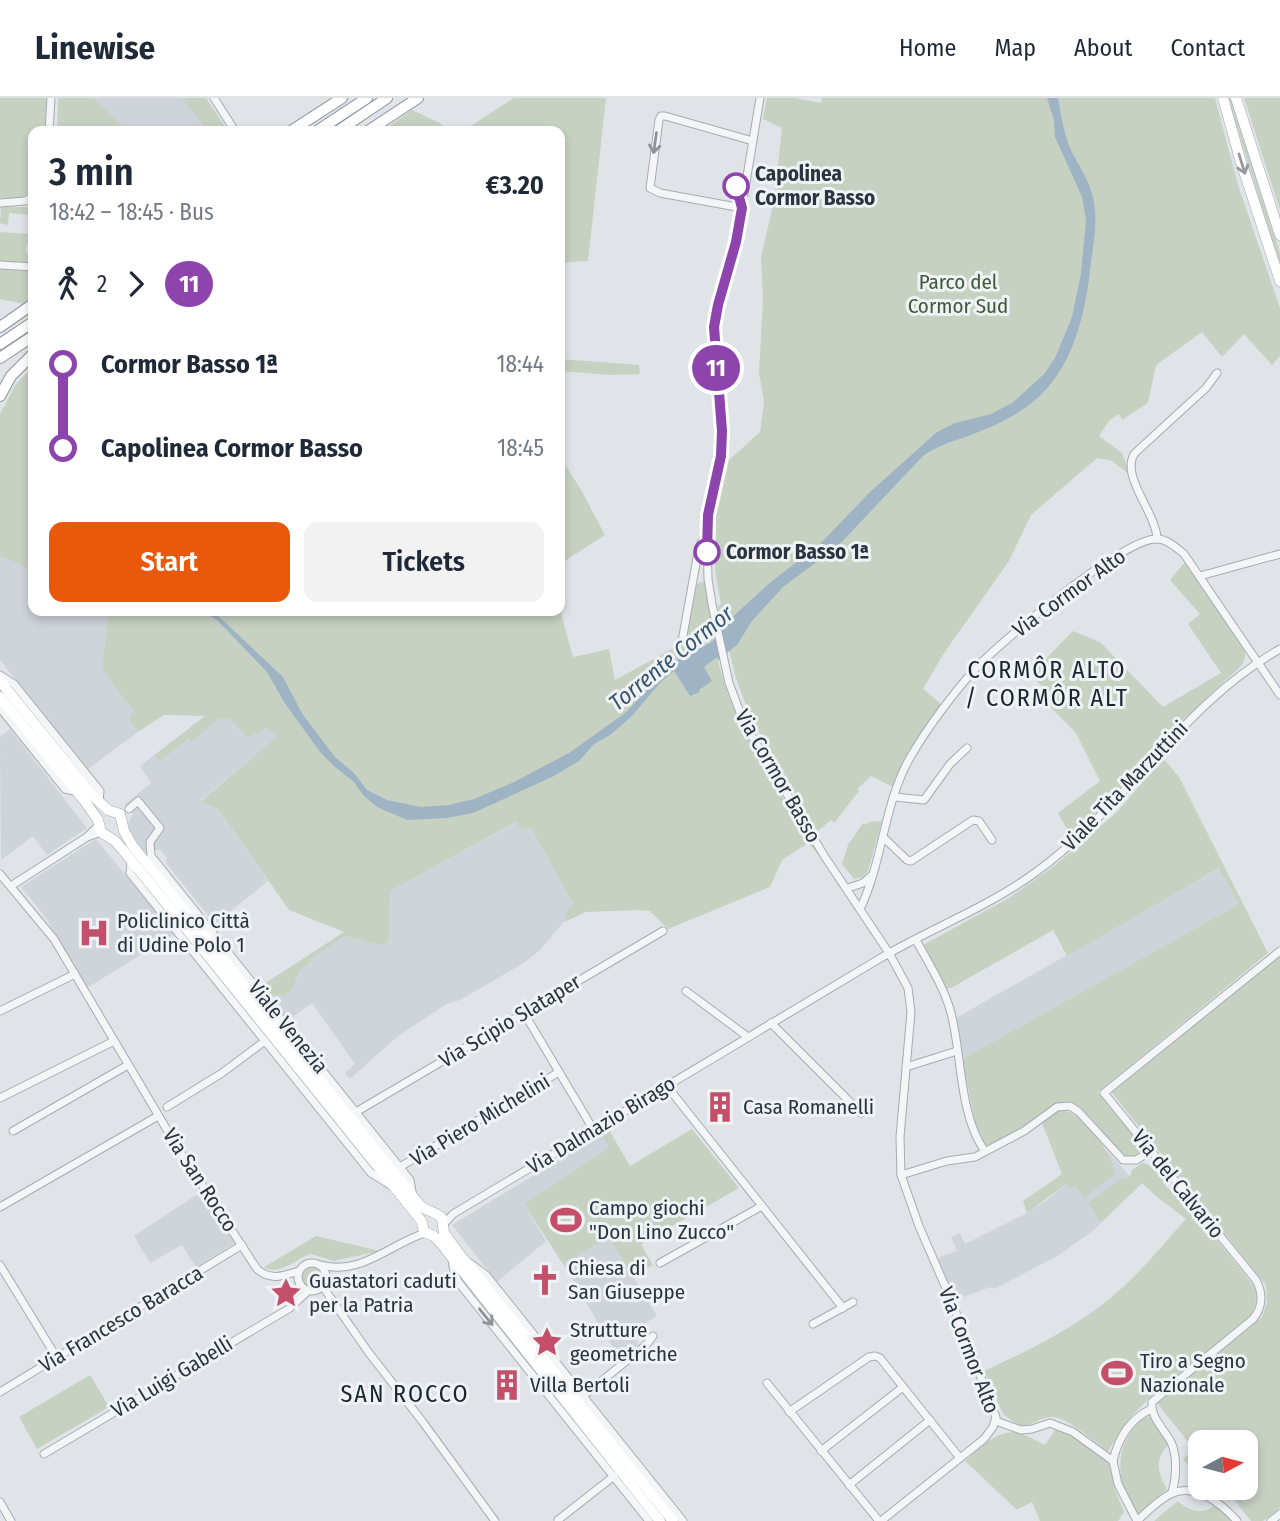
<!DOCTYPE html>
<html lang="en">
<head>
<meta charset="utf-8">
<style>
	:root { --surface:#fff; --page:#f2f2f3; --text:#1f2937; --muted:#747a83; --line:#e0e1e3; --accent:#ea580c }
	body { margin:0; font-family:"Fira Sans Condensed",sans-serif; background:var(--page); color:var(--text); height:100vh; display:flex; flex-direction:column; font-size:26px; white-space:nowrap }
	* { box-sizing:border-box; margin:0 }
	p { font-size:23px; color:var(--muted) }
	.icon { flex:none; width:38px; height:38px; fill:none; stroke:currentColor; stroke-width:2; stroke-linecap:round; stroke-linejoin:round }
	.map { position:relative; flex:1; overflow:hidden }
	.drawer { position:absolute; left:28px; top:28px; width:537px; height:490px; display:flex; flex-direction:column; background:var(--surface); border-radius:14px; box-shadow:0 4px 10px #0003 }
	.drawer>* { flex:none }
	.badge { padding:0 14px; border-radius:23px; font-size:24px; line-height:46px }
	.needle { width:46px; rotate:83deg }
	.tools { position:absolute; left:1188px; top:1332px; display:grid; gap:14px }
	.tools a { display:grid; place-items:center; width:70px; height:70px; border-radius:14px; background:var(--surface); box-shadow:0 4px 10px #0003; font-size:35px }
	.map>.badge { position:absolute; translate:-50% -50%; box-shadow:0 0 0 4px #fff }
	.legs { display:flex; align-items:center; gap:10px; height:77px; padding:0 21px; font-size:23px }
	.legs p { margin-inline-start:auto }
	.head { display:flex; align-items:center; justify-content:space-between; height:119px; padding:0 21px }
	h1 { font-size:38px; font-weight:600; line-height:52px }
	.cta { display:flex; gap:14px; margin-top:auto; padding:14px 21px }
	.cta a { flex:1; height:80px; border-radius:14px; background:var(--accent); color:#fff; font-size:28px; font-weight:600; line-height:80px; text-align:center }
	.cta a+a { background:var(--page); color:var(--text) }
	ul { padding:0 21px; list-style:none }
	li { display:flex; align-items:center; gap:24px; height:84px; font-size:26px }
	li i { display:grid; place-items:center; width:10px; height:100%; margin:0 9px; background:currentColor }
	li i::after { content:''; width:18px; height:18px; margin:-9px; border:5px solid; border-radius:50%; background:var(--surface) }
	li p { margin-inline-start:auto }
	li:first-child i { background:linear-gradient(#0000 50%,currentColor 0) }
	li:last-child i { background:linear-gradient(currentColor 50%,#0000 0) }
	header { display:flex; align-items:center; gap:42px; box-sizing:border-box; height:98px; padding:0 35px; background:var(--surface); border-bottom:2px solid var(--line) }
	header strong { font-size:33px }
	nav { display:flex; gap:38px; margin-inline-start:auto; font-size:24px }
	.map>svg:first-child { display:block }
	.built { fill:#cfd3da }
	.green { fill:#c7d1c2 }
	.water { fill:#9eb4c5 }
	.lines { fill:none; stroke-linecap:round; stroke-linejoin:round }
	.minor-casing { stroke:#a6abb2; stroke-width:9 }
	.major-casing { stroke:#a1a9b3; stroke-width:11 }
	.highway-casing { stroke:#89939e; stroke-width:12 }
	.minor { stroke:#f3f5f7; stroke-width:7 }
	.major { stroke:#fff; stroke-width:10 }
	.highway { stroke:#fff; stroke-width:10 }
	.oneway { stroke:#8e949a }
	.oneway2 { stroke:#94999e }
	.line-1-casing { stroke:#fff; stroke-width:16 }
	.line-1 { stroke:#8e44ad; stroke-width:10 }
	.stop-1-dot { fill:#fff; stroke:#8e44ad; stroke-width:3.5 }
	.labels { text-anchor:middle; stroke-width:6; stroke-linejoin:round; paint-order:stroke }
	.stop-label { font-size:21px; font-weight:bold; fill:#2a333e; stroke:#f0f3f6; text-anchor:start }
	.park-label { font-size:21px; fill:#415939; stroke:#f0f3f6 }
	.street-label { font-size:21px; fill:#2a333e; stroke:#f0f3f6 }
	.poi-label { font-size:21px; fill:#2a333e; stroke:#f0f3f6; text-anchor:start }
	.water-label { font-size:23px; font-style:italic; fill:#38556f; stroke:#f0f3f6 }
	.quarter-label { font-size:24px; letter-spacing:2px; fill:#1c242f; stroke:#f0f3f6 }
</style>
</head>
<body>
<header>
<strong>Linewise</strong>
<nav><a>Home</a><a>Map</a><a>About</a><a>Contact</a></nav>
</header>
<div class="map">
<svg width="1280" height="1423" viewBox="0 0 1280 1423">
	<rect width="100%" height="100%" fill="#e0e4e8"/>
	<g class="built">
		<polygon points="80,0 206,0 228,33 114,33"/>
		<polygon points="0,458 33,472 33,513 108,513 102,572 133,612 129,622 138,634 88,671 0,562"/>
		<polygon points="232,597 278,639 201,702 218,711 268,783 215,826 166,765 167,760 160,752 144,753 130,735 128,725 133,716 125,706 151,685 140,668"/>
		<polygon points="10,631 87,730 47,757 33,738 1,762 0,639"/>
		<polygon points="517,724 520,730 527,732 531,730 573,806 568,810 564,824 538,854 522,866 460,902 447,906 398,938 350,981 345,975 355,966 312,905 287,923 262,891 345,838 379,847 386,845 389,839 390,793"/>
		<polygon points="96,741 174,836 87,890 44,817 21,789"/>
		<polygon points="1220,770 1239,806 962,961 956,920"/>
		<polygon points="602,1036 610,1050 524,1106 546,1143 497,1184 452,1127"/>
		<polygon points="1106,1052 1139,1088 1094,1132 1056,1159 994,1191 990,1189 964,1199 962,1196 953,1199 937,1160 957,1153 951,1139 960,1135 965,1146 1027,1115 1047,1102"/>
		<polygon points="201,1094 235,1145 196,1169 182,1147 150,1165 134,1138"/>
		<polygon points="609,1138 657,1218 631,1234 638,1246 620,1261 563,1166"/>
	</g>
	<g class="green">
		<path d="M0 0H48L46 33H33V93C23 101 13 101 0 100Z"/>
		<polygon points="58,0 93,0 127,33 57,33"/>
		<polygon points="182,0 206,0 228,33 207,33"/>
		<polygon points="514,0 606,0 588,163 560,165 560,33 463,33"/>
		<polygon points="767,0 795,0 821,5 822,0 1215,0 1239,90 1280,210 1280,258 1272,267 1244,236 1222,259 1202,234 1156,267 1148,305 1122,322 1119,316 1109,323 1099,338 1122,355 1131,378 1112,363 1097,360 1031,417 1009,463 942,558 923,591 942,607 905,659 893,689 871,678 857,691 859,693 834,725 831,722 818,733 812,727 750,618 736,580 718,508 721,506 715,473 716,420 729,362 760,334 764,304 759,275 763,199 761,159 774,103 782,30 763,21"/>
		<polygon points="1228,0 1231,0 1280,155 1280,169"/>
		<polygon points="1244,0 1280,0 1280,112"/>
		<polygon points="412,12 440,25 450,33 382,33"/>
		<polygon points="1,109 33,109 33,143 28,144 25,153 33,162 30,165 0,164 0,134 29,136 30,117 9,115 8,127 0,125"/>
		<polygon points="0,171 33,173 33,199 24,206 0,201"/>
		<polygon points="560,261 639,267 640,276 611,277 560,273"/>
		<polygon points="33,269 33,472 0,458 0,316 16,286"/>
		<polygon points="560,359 580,390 605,437 560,466"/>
		<path d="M1185 464 1242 546C1246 555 1247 562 1239 570L1159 644 1108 703 1071 738 1058 715 1100 683 1076 635 1039 598 1045 592 1031 576 1073 533 1100 544 1163 609 1221 575 1188 526 1200 516 1170 482Z"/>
		<path d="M703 483 706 488C711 531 717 573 735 613 757 665 793 713 823 762L808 745 782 762 770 789 668 831 650 813 639 812 586 814 564 824 568 810 573 806 531 730 526 732 520 730 516 724 390 793 389 839 387 845 379 847 345 838 310 861 311 863 299 873 292 891 285 897 266 896 261 888 344 834 289 812 218 711 201 703 277 639 266 629 257 637 255 634 251 638 252 640 246 638 230 621 219 620 192 644 189 640 160 663 155 657 205 618 164 617 138 634 129 622 133 612 102 572 108 513 560 512 573 559 609 551 615 582 681 546 688 528 697 486Z"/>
		<path d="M1163 660 1179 679 1268 855 1098 994 1145 1051 1138 1059H1125C1113 1047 1090 1016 1077 1007 1055 993 1012 1047 985 1047L975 1024 962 961 1239 806 1219 770 1067 858 1053 832 951 890H945L923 847 1009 800 1054 768 1117 714Z"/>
		<polygon points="882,723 868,773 863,779 854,781 842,766 848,747 863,725 866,727 869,724"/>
		<polygon points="1280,858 1280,1410 1263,1423 1251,1423 1225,1390 1246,1390 1246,1344 1200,1344 1200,1382 1183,1361 1194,1351 1156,1304 1262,1219 1267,1204 1266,1187 1112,995 1112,993"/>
		<path d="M1063 1012C1085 1017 1112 1055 1115 1076L1084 1100 1075 1088 1070 1091 1066 1086 1027 1115 1023 1103 1062 1076 1042 1025 1054 1015Z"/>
		<polygon points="692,1031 739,1090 641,1146 653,1167 633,1179 609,1139 563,1166 524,1106 609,1050 602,1036 609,1032 630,1068"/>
		<path d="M1142 1065 1156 1069 1167 1090 1181 1097 1253 1187 1257 1198 1253 1216 1149 1300 1128 1322 1108 1353C1094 1344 1067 1318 1051 1319 1040 1319 1034 1328 1019 1328L1003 1316 984 1273C1034 1250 1083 1226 1123 1189 1146 1168 1165 1144 1186 1121L1156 1098 1142 1085 1101 1124 1088 1105 1119 1082 1130 1079 1132 1072Z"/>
		<path d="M316 1138 380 1153 334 1163 311 1156C296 1160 279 1179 264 1169Z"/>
		<circle cx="313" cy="1179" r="12"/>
		<polygon points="90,1277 109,1309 37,1351 19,1319"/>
		<path d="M1144 1318 1152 1319 1168 1347C1154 1362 1158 1375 1167 1391L1138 1417C1133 1412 1128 1402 1125 1393 1115 1364 1121 1340 1144 1318Z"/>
		<path d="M1056 1331 1067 1334 1104 1360 1110 1368 1116 1394 1124 1414 1118 1423H1040L1032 1404 1017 1412 965 1363C979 1351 998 1330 1019 1335 1027 1337 1036 1343 1045 1347Z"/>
		<path d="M1178 1403C1190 1414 1204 1417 1217 1406L1234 1423H1154Z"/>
	</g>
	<path class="water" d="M1047 0H1058C1061 17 1064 36 1071 52 1079 69 1089 81 1093 100 1098 121 1094 143 1091 164 1086 213 1074 271 1033 304 1013 320 990 330 966 339 950 344 937 348 923 358L837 449 783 489 752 523 737 547 718 562 717 559 704 569 712 583 699 592 700 594 690 598 674 573 660 585 631 619 610 637 594 646 579 663 552 679 473 715 446 720 407 722 377 709 363 697 354 684 335 669 320 654 284 604 267 574 218 523 203 513 215 515 283 579 303 617 335 659 354 675 367 692 387 702 421 709 449 707 474 701 514 684 569 655 625 615 687 552 700 550 712 544 730 521 772 483 819 447 870 394 937 334 955 325 991 316 1012 305 1044 276 1055 260 1072 219 1081 175 1086 122 1082 99 1055 39 1054 22Z"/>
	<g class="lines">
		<defs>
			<g id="minor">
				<polyline points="214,0 235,33"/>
				<polyline points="760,0 736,144 717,207 714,229 722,333 721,358 708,417 707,435 708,481 712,506 729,585 744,625 825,759 889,855 908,890 911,914 900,1039 901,1077 919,1128 952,1204 996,1319 993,1329 984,1341 881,1423"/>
				<polyline points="49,33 51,0"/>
				<polyline points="0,105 25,103 33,99"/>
				<polyline points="742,110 660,95 650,90 659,22 661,18 665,18 753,43"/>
				<polyline points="0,167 33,169"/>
				<path d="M1157 441C1157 416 1119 377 1135 355L1206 290 1217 275"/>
				<polyline points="1200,478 1280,456"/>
				<polyline points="682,543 699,449 707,435"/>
				<polyline points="0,577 14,586 100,693 99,704"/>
				<polyline points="0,610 65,691 78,694"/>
				<polyline points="895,699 924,702 950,666 967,650"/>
				<polyline points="129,711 138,703 160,730 150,744 151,758 410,1082 413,1099"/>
				<polyline points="98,728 87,739 101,734"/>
				<polyline points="883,739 907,762 911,763 973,722 979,723 992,742"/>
				<polyline points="131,762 130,775 150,800 371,1075 390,1087"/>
				<path d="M0 776 54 841 176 1047 257 1171C270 1183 284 1178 299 1173"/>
				<polyline points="11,788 87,739"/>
				<polyline points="848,790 863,785 872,777"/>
				<path d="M861 809C883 762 884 704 911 658 928 629 954 594 977 569 1002 543 1125 439 1157 441 1167 441 1177 450 1184 456L1280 597"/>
				<path d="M916 842C929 866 944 889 951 915 962 957 959 1016 984 1052"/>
				<polyline points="686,893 748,939"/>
				<polyline points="0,913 75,876"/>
				<polyline points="524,915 593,1031"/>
				<polyline points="771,925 861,1015"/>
				<polyline points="906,969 957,953"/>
				<polyline points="666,987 843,1210"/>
				<polyline points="0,1000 114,943"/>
				<polyline points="167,1009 222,975 265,943"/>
				<polyline points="356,1014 663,833"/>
				<polyline points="13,1033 128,967"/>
				<polyline points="400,1069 559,974"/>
				<polyline points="901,1077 947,1063 975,1059 1024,1033 1057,1009 1070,1008 1079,1014 1123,1062 1136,1062 1151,1053"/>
				<polyline points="0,1109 158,1018"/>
				<path d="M444 1126 453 1116C595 1030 737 945 879 861 931 830 987 810 1036 774 1126 709 1182 606 1280 551"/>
				<polyline points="452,1161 454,1175 459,1185 649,1423"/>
				<circle cx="312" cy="1179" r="14"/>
				<polyline points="470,1165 486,1177 683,1423"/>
				<polyline points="660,1165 762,1108"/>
				<polyline points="0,1167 57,1260"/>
				<path d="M321 1167C361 1178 390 1146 425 1135"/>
				<polyline points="323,1189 369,1255 422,1323 495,1423"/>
				<polyline points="813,1226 853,1204"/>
				<polyline points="767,1285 879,1423"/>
				<polyline points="0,1294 242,1147"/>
				<polyline points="583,1298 646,1247 653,1238"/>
				<polyline points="789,1314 869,1259 875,1258 880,1260 960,1360"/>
				<polyline points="996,1323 1021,1332 1032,1331 1050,1325 1073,1334 1113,1363 1118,1386 1137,1423"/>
				<polyline points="821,1353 903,1289"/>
				<polyline points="44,1356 290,1210 309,1192"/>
				<path d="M1113 1363C1118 1341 1130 1321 1151 1311"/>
				<polyline points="849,1387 930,1322"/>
				<path d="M1172 1395C1176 1381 1178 1359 1171 1344 1164 1331 1150 1319 1152 1304L1253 1221C1263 1209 1263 1195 1256 1182L1104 995 1280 853"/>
				<polyline points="0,1404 11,1423"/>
				<polyline points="559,1423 558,1422 614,1378"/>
				<path d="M1137 1423C1147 1414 1160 1400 1173 1395 1196 1385 1223 1407 1237 1423"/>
				<polyline points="1271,1423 1280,1416"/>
			</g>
			<g id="major">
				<polyline points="1223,0 1240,61 1280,183"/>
				<polyline points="1236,0 1280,137"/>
				<path d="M0 583 94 699 108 712 120 716 124 733 132 747 419 1106C426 1114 435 1113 442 1120L444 1135 457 1153 673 1423"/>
				<polyline points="0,599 84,702 98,722 101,734 115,743 123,752 416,1116 422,1124 424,1134 434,1138 443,1148 660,1423"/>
			</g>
			<g id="highway">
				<polyline points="291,33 342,0"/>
				<polyline points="317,33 367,0"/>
				<polyline points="338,33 387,0"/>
				<polyline points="368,33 418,0"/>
				<polyline points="0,229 33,206"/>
				<polyline points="0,246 33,224"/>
				<polyline points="0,260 33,238"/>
				<polyline points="0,298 11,278 33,256"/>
			</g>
		</defs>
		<use href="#minor" class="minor-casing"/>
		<use href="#major" class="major-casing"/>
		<use href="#highway" class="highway-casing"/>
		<use href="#minor" class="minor"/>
		<use href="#major" class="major"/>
		<use href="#highway" class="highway"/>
	</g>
	<defs><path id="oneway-shaft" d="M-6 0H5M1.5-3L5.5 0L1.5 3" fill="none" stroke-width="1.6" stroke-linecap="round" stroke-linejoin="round" transform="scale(1.75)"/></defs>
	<g class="oneway">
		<use href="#oneway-shaft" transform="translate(655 45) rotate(98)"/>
		<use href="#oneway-shaft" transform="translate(486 1219) rotate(51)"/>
	</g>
	<use class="oneway2" href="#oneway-shaft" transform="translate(1242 66) rotate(73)"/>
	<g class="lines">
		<defs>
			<polyline id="line-1" points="707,454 708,417 721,358 722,333 714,229 718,207 736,144 742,110 736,88"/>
		</defs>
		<use href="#line-1" class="line-1-casing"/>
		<use href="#line-1" class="line-1"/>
	</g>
	<defs>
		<symbol id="hospital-bare" viewBox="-9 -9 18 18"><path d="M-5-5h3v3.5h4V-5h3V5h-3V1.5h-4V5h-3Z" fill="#c34f6a" stroke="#f0f3f6" stroke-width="2.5" paint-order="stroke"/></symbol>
		<symbol id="building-bare" viewBox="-9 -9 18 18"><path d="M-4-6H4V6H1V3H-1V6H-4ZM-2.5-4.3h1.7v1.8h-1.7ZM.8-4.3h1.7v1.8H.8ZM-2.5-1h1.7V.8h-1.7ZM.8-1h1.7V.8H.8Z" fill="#c34f6a" stroke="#f0f3f6" stroke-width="2.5" paint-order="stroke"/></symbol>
		<symbol id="stadium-bare" viewBox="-9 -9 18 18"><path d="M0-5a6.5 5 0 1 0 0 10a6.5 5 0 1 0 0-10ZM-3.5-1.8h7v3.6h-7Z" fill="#c34f6a" stroke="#f0f3f6" stroke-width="2.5" paint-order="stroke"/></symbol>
		<symbol id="church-bare" viewBox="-9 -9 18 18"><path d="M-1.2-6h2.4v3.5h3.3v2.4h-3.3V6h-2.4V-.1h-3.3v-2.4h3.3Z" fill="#c34f6a" stroke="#f0f3f6" stroke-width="2.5" paint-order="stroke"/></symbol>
		<symbol id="sight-bare" viewBox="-9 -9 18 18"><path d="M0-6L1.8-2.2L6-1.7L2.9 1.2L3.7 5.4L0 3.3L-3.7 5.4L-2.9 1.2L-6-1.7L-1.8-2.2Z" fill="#c34f6a" stroke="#f0f3f6" stroke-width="2.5" paint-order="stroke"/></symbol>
	</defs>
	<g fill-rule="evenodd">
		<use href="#hospital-bare" x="72" y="813" width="44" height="44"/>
		<use href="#building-bare" x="698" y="987" width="44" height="44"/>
		<use href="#stadium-bare" x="544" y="1100" width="44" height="44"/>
		<use href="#church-bare" x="523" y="1160" width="44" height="44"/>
		<use href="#sight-bare" x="264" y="1173" width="44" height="44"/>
		<use href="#sight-bare" x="525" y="1222" width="44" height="44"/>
		<use href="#stadium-bare" x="1095" y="1253" width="44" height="44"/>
		<use href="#building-bare" x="485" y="1265" width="44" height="44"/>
	</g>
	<g class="stop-1-dot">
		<circle cx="736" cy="88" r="12"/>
		<circle cx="707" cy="454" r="12"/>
	</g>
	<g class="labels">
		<g class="stop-label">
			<text x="755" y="83">Capolinea<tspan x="755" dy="24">Cormor Basso</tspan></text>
			<text x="726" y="461">Cormor Basso 1ª</text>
		</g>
		<g class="park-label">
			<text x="958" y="191">Parco del<tspan x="958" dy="24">Cormor Sud</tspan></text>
		</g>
		<g class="street-label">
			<text transform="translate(1069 495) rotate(-36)" y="7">Via Cormor Alto</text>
			<text transform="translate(778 678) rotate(60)" y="7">Via Cormor Basso</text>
			<text transform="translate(1125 688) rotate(-46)" y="7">Viale Tita Marzuttini</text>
			<text transform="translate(510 923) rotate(-31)" y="7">Via Scipio Slataper</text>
			<text transform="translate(288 929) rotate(51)" y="7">Viale Venezia</text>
			<text transform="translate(480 1022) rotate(-31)" y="7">Via Piero Michelini</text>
			<text transform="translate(601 1027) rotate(-31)" y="7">Via Dalmazio Birago</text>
			<text transform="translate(200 1082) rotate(57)" y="7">Via San Rocco</text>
			<text transform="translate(1178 1086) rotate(51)" y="7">Via del Calvario</text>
			<text transform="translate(121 1221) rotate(-31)" y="7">Via Francesco Baracca</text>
			<text transform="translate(969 1252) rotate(69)" y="7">Via Cormor Alto</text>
			<text transform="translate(172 1279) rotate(-31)" y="7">Via Luigi Gabelli</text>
		</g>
		<g class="poi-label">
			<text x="117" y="830">Policlinico Città<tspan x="117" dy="24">di Udine Polo 1</tspan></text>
			<text x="743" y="1016">Casa Romanelli</text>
			<text x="589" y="1117">Campo giochi<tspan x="589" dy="24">"Don Lino Zucco"</tspan></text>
			<text x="568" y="1177">Chiesa di<tspan x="568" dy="24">San Giuseppe</tspan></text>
			<text x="309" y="1190">Guastatori caduti<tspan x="309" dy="24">per la Patria</tspan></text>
			<text x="570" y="1239">Strutture<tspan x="570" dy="24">geometriche</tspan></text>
			<text x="1140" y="1270">Tiro a Segno<tspan x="1140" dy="24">Nazionale</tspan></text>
			<text x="530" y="1294">Villa Bertoli</text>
		</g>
		<g class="water-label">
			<text transform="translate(671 560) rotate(-39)" y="8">Torrente Cormor</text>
		</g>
		<g class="quarter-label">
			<text x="1047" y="580">CORMÔR ALTO<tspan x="1047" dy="28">/ CORMÔR ALT</tspan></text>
			<text x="405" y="1304">SAN ROCCO</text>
		</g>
	</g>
</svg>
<div class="tools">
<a><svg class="needle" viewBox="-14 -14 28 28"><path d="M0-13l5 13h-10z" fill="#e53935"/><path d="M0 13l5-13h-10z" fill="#747a83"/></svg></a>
</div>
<b class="badge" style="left:716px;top:270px;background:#8e44ad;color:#fff">11</b>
<section class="drawer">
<div class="head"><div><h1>3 min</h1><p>18:42 – 18:45 · Bus</p></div><b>€3.20</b></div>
<div class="legs"><svg class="icon" aria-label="walk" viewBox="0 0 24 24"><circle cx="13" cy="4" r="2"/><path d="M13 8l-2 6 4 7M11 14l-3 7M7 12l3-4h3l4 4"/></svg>2<svg class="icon" aria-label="forward" viewBox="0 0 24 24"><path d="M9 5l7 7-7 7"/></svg><b class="badge" style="background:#8e44ad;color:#fff">11</b></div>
<ul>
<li><i style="color:#8e44ad"></i><b>Cormor Basso 1ª</b><p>18:44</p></li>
<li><i style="color:#8e44ad"></i><b>Capolinea Cormor Basso</b><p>18:45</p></li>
</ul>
<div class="cta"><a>Start</a><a>Tickets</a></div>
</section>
</div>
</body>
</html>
